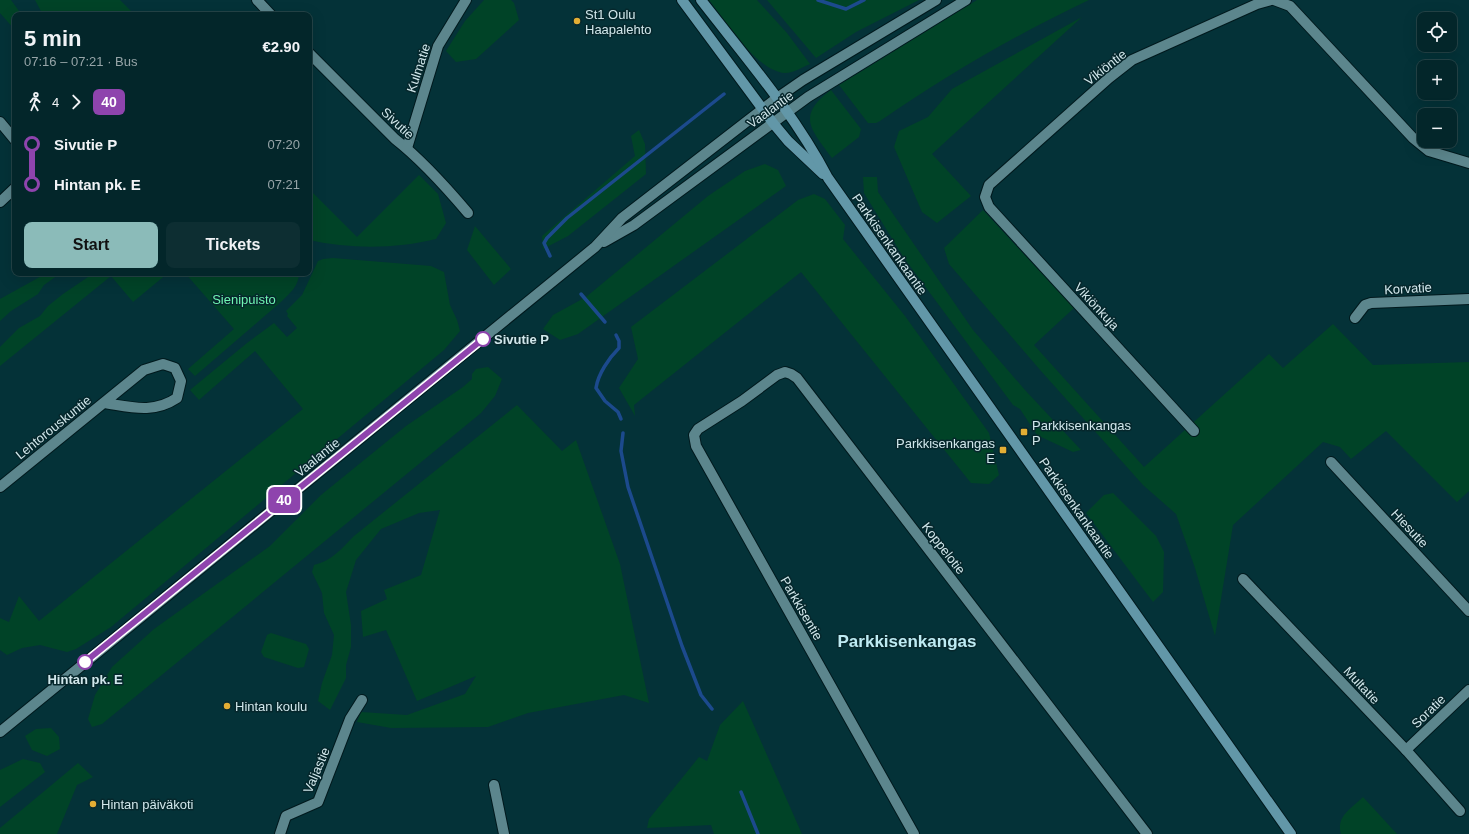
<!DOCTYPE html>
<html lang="en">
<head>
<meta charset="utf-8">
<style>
	:root { --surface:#03262a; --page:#0d2e32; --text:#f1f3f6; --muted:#97a5a8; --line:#244347; --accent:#8bbbb9 }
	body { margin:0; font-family:Arial,sans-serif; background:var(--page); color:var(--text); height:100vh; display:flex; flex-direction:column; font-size:15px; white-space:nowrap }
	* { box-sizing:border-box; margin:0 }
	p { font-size:13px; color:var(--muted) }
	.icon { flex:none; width:22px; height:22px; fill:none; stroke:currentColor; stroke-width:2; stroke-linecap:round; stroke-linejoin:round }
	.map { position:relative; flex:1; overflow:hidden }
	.drawer { position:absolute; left:12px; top:12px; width:300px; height:264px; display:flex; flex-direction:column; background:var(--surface); border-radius:8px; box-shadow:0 4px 16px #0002,0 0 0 1px var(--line) }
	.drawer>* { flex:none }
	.badge { padding:0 8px; border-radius:6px; font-size:14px; line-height:26px }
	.controls { position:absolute; left:1417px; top:12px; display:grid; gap:8px }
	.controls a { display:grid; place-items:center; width:40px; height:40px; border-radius:8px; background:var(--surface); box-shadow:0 4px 16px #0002,0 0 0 1px var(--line); font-size:20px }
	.map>.badge { position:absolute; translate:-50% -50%; box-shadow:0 0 0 2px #fff }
	.legs { display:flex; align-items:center; gap:6px; height:44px; padding:0 12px; font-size:13px }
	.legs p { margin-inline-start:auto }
	.headline { display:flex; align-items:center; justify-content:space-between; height:68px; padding:0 12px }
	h1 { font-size:22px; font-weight:700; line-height:30px }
	.button { display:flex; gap:8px; margin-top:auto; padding:8px 12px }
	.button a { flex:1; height:46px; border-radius:8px; background:var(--accent); color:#111; font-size:16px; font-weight:700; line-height:46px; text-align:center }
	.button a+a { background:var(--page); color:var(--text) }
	ul { padding:0 12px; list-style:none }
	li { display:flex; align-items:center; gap:14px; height:40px; font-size:15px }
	li i { display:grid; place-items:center; width:6px; height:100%; margin:0 5px; background:currentColor }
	li i::after { content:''; width:10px; height:10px; margin:-5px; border:3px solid; border-radius:50%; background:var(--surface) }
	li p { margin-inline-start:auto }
	li:first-child i { background:linear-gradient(#0000 50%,currentColor 0) }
	li:last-child i { background:linear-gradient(currentColor 50%,#0000 0) }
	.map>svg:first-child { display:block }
	.green { fill:#004327 }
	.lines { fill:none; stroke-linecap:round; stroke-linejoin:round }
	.stream { stroke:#1c4a8d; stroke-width:3.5 }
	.minor-casing { stroke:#00191d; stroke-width:12 }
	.tertiary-casing { stroke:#00191d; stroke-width:12 }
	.secondary-casing { stroke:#00191d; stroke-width:12 }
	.minor { stroke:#5c868d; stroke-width:10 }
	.tertiary { stroke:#5c868d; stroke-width:10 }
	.secondary { stroke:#6297a8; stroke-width:10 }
	.line-1-casing { stroke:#fff; stroke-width:9 }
	.line-1 { stroke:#8e44ad; stroke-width:6 }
	.poi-dot { fill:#e3ae34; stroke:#06272c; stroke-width:1.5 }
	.stop-1-dot { fill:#fff; stroke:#8e44ad; stroke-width:2 }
	.labels { text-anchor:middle; stroke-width:3; stroke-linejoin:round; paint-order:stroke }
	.poi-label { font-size:13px; fill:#d1e7eb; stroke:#06272c; text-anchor:start }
	.street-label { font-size:13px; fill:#d1e7eb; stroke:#06272c }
	.park-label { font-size:13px; fill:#70f6b2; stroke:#06272c }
	.stop-label { font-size:13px; font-weight:bold; fill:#d1e7eb; stroke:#06272c; text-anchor:start }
	.district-label { font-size:17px; font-weight:bold; fill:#beebf3; stroke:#06272c }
</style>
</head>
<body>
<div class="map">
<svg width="1469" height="834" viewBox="0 0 1469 834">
	<rect width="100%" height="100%" fill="#043238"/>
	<g class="green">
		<polygon points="0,0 11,0 22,15 15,15 15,30 0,13"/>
		<polygon points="35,0 120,0 135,15 43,15"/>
		<polygon points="484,0 511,0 514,3 519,20 476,59 456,62 446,51 465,21"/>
		<path d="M709 0H757L787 33 810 64C802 67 794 73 785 73 756 71 726 21 709 0Z"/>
		<polygon points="767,0 919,0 856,32 816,58"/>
		<path d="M977 0H1089C1015 35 947 75 880 121L876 123H868L839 85Z"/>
		<polygon points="1082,17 932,154 971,196 937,223 922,212 894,147 899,131 928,117 952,89"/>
		<path d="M831 90 861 129 859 137 832 158C811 129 796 116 831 90Z"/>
		<polygon points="639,130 645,144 646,174 568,236 543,249 542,236 635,156 631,136"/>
		<polygon points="765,164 778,170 786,186 578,334 560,340 543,329 553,315 586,297 708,196 745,171"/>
		<path d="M419 175 438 194 446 223 436 239C396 249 350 249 309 240V189L357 237Z"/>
		<polygon points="863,177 877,177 878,192 973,330 1025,390 1081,450 1073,452 1037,435 1020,409 1013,405 904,258 864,193"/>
		<polygon points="814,194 825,199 845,225 843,239 905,316 989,433 999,475 989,484 971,483 801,272 634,405 635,416 619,388 638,359 631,327 798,200"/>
		<polygon points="983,210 1074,308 1034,345 1144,467 1269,354 1283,368 1333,324 1373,365 1469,362 1469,491 1457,502 1386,431 1351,459 1340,447 1323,442 1233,525 1215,636 1195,568 1176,514 1143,485 1041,371 949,264 944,248"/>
		<polygon points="475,226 511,269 494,285 467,250"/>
		<polygon points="333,258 431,266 444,272 450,305 457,320 460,331 444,350 111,627 76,649 67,652 40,645 22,648 7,655 0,650 0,618 9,622 19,596 39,621 303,409 255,351 199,400 190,390 247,343 274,323 287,337 297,328 287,316 288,314 286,311 302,295 318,261 323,259"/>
		<polygon points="47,273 61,273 44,285 38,294 11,311 0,321 0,299"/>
		<polygon points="94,273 168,273 133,302 111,276 0,366 0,347 19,328 40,316 48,306 63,294"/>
		<path d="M185 273H299C299 286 290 293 282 301L195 376 188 369 234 329Z"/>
		<polygon points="488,367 502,379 495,396 481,413 102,724 92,727 88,719 95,695 112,667 154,629 270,546 321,495 406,426 463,387 472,379 472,374 476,369"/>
		<path d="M517 405 562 451 576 440 620 564 649 703 624 695 528 713 488 727 391 728 357 722 361 712 407 715 465 694 476 676 417 701 386 630 363 637 361 611 387 599 384 590 421 575 440 510 419 513 381 529 356 560 346 592 351 625V647L346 665V678L330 710 318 701 322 683 332 655 334 635 324 613 322 593 312 572 314 565C332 561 342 548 354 536Z"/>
		<polygon points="1113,493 1156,536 1164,552 1163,592 1153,602 1086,513 1104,495"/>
		<polygon points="271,633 306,644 309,649 304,667 298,668 264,657 261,652 267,635"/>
		<polygon points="743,701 802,834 714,834 711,825 647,828 649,819 699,757 707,761 720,725"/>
		<polygon points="51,728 59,737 60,749 47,756 32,750 25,736 36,729"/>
		<polygon points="23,759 40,763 45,772 0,807 0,770"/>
		<polygon points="78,763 93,777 77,785 57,834 0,834 0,828"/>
		<path d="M1363 797 1397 834H1341C1336 816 1351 809 1363 797Z"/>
	</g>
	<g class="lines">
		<g class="stream">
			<polyline points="818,0 846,9 864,0"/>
			<polyline points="550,256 544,243 547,238 567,218 724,94"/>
			<polyline points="581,294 605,322"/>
			<path d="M616 335 619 341V348C609 358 598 374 596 388L605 401 618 412 621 419"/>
			<polyline points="623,433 621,451 628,487 682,646 701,695 712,709"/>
			<polyline points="741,792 758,834"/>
		</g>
		<defs>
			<g id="minor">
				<polyline points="257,0 271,15"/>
				<polyline points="1274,0 1290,6 1413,138 1429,151 1469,163"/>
				<path d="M309 53 395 139C422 160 446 187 468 213"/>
				<polyline points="0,122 15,140"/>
				<polyline points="407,148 438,46 466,0"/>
				<polyline points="0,202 15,188"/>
				<polyline points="1355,318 1365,305 1371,303 1469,299"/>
				<polyline points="1194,431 989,207 985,197 989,185 1109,78 1132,60 1257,4 1271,0"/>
				<polyline points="1331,462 1469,611"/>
				<path d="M0 487 144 370 163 364 175 368 181 381 177 398C153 414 131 407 104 403"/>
				<polyline points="1243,579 1406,750 1460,811"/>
				<polyline points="1406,750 1469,690"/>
				<polyline points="494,785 504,834"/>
				<polyline points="280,834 286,816 318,802 350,719 362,700"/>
				<polyline points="914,834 696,446 694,435 698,429 742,401 777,375 785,372 791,374 797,378 1147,834"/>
			</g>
			<g id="tertiary">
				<polyline points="604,242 634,225 808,97 966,0"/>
				<polyline points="0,732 595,247 622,218 777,98 803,80 936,0"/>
			</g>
			<g id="secondary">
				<polyline points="682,0 773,123 788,141 823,174"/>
				<path d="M701 0C746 58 794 113 828 178L1291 834"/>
			</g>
		</defs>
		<use href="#minor" class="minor-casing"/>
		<use href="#tertiary" class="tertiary-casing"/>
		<use href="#secondary" class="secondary-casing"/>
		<use href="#minor" class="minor"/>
		<use href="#tertiary" class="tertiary"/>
		<use href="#secondary" class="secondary"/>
	</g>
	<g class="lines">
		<defs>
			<polyline id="line-1" points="85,662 483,339"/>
		</defs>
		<use href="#line-1" class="line-1-casing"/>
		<use href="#line-1" class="line-1"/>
	</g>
	<g class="poi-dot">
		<circle cx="577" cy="21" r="4"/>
		<rect x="1020" y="428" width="8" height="8" rx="2"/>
		<rect x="999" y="446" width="8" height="8" rx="2"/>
		<circle cx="227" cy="706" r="4"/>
		<circle cx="93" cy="804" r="4"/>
	</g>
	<g class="stop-1-dot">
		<circle cx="483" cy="339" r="7"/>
		<circle cx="85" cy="662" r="7"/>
	</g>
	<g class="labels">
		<g class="poi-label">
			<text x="585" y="19">St1 Oulu<tspan x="585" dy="15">Haapalehto</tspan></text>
			<text x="1032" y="430">Parkkisenkangas<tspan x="1032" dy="15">P</tspan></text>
			<text x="995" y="448" text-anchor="end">Parkkisenkangas<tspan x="995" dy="15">E</tspan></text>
			<text x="235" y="711">Hintan koulu</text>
			<text x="101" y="809">Hintan päiväkoti</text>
		</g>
		<g class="street-label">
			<text transform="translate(1105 67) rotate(-38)" y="5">Vikiöntie</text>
			<text transform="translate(418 68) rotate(-72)" y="5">Kulmatie</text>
			<text transform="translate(770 109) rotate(-36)" y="5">Vaalantie</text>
			<text transform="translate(398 123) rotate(43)" y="5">Sivutie</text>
			<text transform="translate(890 244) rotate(55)" y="5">Parkkisenkankaantie</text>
			<text transform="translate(1408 288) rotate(-3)" y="5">Korvatie</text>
			<text transform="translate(1097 306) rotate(47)" y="5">Vikiönkuja</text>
			<text transform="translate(53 427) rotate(-39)" y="5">Lehtorouskuntie</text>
			<text transform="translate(317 457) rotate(-39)" y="5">Vaalantie</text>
			<text transform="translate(1077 508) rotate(55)" y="5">Parkkisenkankaantie</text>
			<text transform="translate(1410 528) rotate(47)" y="5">Hiesutie</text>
			<text transform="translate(944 548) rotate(52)" y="5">Koppelotie</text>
			<text transform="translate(802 608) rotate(60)" y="5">Parkkisentie</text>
			<text transform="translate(1362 685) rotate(47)" y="5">Multatie</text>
			<text transform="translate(1428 711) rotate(-44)" y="5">Soratie</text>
			<text transform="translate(316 770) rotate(-67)" y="5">Valjastie</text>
		</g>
		<g class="park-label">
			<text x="244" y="304">Sienipuisto</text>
		</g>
		<g class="stop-label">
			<text x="494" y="344">Sivutie P</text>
			<text x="85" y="684" text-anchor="middle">Hintan pk. E</text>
		</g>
		<g class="district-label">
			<text x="907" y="647">Parkkisenkangas</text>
		</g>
	</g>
</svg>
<div class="controls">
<a><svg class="icon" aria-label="locate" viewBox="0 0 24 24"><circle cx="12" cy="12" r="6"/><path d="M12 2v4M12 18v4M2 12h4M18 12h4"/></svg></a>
<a>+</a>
<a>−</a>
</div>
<b class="badge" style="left:284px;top:500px;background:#8e44ad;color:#fff">40</b>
<section class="drawer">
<div class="headline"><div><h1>5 min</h1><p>07:16 – 07:21 · Bus</p></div><b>€2.90</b></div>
<div class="legs"><svg class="icon" aria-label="walk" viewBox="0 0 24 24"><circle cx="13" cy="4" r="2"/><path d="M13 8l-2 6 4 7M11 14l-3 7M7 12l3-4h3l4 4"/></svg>4<svg class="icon" aria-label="forward" viewBox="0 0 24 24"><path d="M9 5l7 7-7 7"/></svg><b class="badge" style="background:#8e44ad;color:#fff">40</b></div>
<ul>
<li><i style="color:#8e44ad"></i><b>Sivutie P</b><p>07:20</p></li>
<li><i style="color:#8e44ad"></i><b>Hintan pk. E</b><p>07:21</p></li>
</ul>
<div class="button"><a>Start</a><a>Tickets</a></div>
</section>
</div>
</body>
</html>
